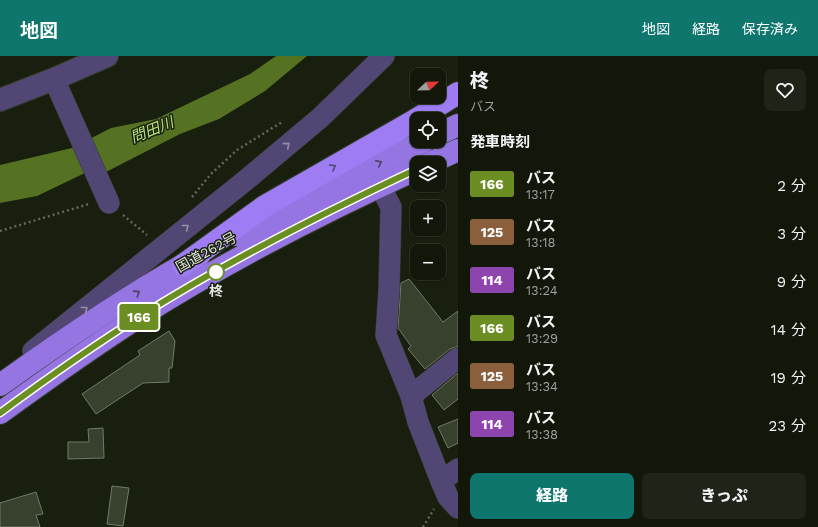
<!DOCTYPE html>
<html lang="ja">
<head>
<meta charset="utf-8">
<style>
	:root { --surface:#12170a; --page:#1f2418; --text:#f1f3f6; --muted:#9c9f9c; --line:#31362b; --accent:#0f766e }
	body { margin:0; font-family:"Work Sans","Noto Sans JP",sans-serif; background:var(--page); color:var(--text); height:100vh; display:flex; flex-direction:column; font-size:15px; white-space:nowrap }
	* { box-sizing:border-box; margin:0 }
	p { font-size:13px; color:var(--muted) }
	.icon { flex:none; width:22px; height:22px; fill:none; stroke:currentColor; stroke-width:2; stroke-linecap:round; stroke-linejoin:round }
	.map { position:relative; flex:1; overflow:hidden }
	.sheet { display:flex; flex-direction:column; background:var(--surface); width:360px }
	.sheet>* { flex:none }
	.badge { padding:0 8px; border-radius:3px; font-size:14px; line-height:26px }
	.needle { width:26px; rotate:68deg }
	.controls { position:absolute; left:410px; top:12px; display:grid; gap:8px }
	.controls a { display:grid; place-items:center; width:36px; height:36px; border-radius:8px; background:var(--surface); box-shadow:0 1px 3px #0004,0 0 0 1px var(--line); font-size:20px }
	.map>.badge { position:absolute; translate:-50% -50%; box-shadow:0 0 0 2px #fff }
	h2 { padding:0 12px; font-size:15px; line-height:36px }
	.round { display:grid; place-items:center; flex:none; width:42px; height:42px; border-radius:8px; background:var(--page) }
	.head { display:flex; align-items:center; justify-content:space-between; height:68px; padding:0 12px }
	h1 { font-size:19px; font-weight:800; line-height:30px }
	.primary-button { display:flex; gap:8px; margin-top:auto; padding:8px 12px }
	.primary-button a { flex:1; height:46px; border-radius:8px; background:var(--accent); color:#fff; font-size:16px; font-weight:800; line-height:46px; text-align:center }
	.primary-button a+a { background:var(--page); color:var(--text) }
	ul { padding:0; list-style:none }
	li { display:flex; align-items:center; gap:12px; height:48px; padding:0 12px }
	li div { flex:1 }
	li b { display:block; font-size:15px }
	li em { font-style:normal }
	li .badge { min-width:44px; font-weight:700; text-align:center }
	header { display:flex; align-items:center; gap:24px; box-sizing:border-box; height:56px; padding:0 20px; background:var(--accent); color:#fff }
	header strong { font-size:19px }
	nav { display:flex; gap:22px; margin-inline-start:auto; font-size:14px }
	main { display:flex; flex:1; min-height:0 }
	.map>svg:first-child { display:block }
	.water { fill:#557222 }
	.building { fill:#38402e; stroke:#717a66 }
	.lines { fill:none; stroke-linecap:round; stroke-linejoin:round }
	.minor-casing { stroke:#343b2b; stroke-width:22 }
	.tertiary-casing { stroke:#343b2b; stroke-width:24 }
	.trunk-casing { stroke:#343b2b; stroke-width:24 }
	.motorway-casing { stroke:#343b2b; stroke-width:24 }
	.path { stroke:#62685a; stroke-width:2.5; stroke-dasharray:2 3; stroke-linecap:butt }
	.minor { stroke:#524675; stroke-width:21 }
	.tertiary { stroke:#524675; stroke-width:22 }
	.trunk { stroke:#9475e2; stroke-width:22 }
	.motorway { stroke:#9e7df4; stroke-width:22 }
	.oneway { stroke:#938fa4 }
	.oneway2 { stroke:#4a4163 }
	.oneway3 { stroke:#4e456a }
	.line-casing { stroke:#fff; stroke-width:9 }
	.line { stroke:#6b8e23; stroke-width:6 }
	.stop-dot { fill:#fff; stroke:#6b8e23; stroke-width:2 }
	.labels { text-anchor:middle; stroke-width:3; stroke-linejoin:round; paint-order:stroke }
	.street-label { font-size:14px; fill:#e3e8dd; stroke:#181f0e }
	.stop-label { font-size:14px; font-weight:bold; fill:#e3e8dd; stroke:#181f0e }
	.water-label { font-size:15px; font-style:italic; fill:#b9e47a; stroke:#181f0e }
</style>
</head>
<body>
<header>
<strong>地図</strong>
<nav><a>地図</a><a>経路</a><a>保存済み</a></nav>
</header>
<main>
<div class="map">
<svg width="458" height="471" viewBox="0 0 458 471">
	<rect width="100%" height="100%" fill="#181f0e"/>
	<polygon class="water" points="276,0 307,0 265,35 219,63 180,78 106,116 87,116 37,140 0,147 0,109 72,92 111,72 156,63 250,18"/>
	<g class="building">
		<polygon points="409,223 443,266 458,255 458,290 450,293 425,313 408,293 411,290 398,272 401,227"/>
		<polygon points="169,275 175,285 172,312 169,312 169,326 143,327 96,358 82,338 140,299 138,295"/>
		<polygon points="458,317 458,343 444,354 432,339"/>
		<polygon points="458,363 458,387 448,392 438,371"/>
		<polygon points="103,372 104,402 68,403 68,386 89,386 88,373"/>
		<polygon points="112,430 129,432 123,470 107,468"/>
		<polygon points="36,436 43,458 36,459 40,471 0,471 0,447"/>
	</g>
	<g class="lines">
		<defs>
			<g id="minor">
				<polyline points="54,23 109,147"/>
				<polyline points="380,130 391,151 389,234 386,279 411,340 418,366 441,425"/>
				<polyline points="33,295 246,124 320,62 384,0"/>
				<polyline points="411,340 458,302"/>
				<polyline points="458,413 441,425 448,441 458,452"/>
			</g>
			<polyline id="tertiary" points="0,44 54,23 107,0"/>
			<g id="trunk">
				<polyline points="439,78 458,69"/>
				<polyline points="430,107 458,94"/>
				<polyline points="237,179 339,126 425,85"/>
				<path d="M0 329C64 283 130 238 199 200"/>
				<path d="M0 357C47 323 93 290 142 259 229 204 323 156 417 113"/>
			</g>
			<g id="motorway">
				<polyline points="417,63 458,37"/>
				<polyline points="183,209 265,150 417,63"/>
			</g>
		</defs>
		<use href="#minor" class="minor-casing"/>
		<use href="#tertiary" class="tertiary-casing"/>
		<use href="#trunk" class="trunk-casing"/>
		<use href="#motorway" class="motorway-casing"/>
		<g class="path">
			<polyline points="192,141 211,118 237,94 282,66"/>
			<polyline points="123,159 147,179"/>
			<polyline points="0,175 89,148"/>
			<polyline points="423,471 434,453"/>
		</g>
		<use href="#minor" class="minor"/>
		<use href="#tertiary" class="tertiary"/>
		<use href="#trunk" class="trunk"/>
		<use href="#motorway" class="motorway"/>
	</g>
	<defs><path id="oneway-chevron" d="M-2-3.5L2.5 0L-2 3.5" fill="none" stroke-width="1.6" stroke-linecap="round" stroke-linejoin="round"/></defs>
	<g class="oneway">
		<use href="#oneway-chevron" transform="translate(287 89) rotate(-40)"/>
		<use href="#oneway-chevron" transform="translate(186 171) rotate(-38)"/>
		<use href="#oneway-chevron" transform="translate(85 253) rotate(-39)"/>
	</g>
	<g class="oneway2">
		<use href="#oneway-chevron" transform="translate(379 107) rotate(-26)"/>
		<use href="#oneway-chevron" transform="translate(137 237) rotate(-33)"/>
	</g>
	<use class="oneway3" href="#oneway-chevron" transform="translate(333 111) rotate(-30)"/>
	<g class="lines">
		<defs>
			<path id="line" d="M0 357C46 323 93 290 142 259 229 204 323 157 417 113"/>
		</defs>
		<use href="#line" class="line-casing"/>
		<use href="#line" class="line"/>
	</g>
	<circle class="stop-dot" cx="216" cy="216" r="8"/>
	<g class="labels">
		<g class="street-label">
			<text transform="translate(206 196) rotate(-29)" y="5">国道262号</text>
		</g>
		<g class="stop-label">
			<text x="216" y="240">柊</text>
		</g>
		<g class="water-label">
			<text transform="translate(152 74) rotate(-22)" y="5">問田川</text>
		</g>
	</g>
</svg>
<div class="controls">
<a><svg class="needle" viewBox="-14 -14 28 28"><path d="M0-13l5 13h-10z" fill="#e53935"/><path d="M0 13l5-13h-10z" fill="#9c9f9c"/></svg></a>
<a><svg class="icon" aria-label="locate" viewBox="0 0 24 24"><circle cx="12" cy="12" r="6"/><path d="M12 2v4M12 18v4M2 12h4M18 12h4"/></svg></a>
<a><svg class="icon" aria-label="layers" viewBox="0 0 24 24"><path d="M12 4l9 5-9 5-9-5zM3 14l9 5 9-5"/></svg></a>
<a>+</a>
<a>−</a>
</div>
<b class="badge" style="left:139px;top:261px;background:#6b8e23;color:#fff">166</b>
</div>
<section class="sheet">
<div class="head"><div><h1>柊</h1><p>バス</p></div><a class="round"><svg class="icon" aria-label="heart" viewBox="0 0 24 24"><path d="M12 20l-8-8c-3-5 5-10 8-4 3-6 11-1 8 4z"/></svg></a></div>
<h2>発車時刻</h2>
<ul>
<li><span class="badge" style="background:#6b8e23;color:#fff">166</span><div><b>バス</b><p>13:17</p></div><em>2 分</em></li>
<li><span class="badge" style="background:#8b5e3c;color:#fff">125</span><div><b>バス</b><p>13:18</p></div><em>3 分</em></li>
<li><span class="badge" style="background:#8e44ad;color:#fff">114</span><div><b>バス</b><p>13:24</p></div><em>9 分</em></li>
<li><span class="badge" style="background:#6b8e23;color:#fff">166</span><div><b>バス</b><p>13:29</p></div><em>14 分</em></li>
<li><span class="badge" style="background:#8b5e3c;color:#fff">125</span><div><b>バス</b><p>13:34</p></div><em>19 分</em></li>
<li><span class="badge" style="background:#8e44ad;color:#fff">114</span><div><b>バス</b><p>13:38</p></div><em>23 分</em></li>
</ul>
<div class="primary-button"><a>経路</a><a>きっぷ</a></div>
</section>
</main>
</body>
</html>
